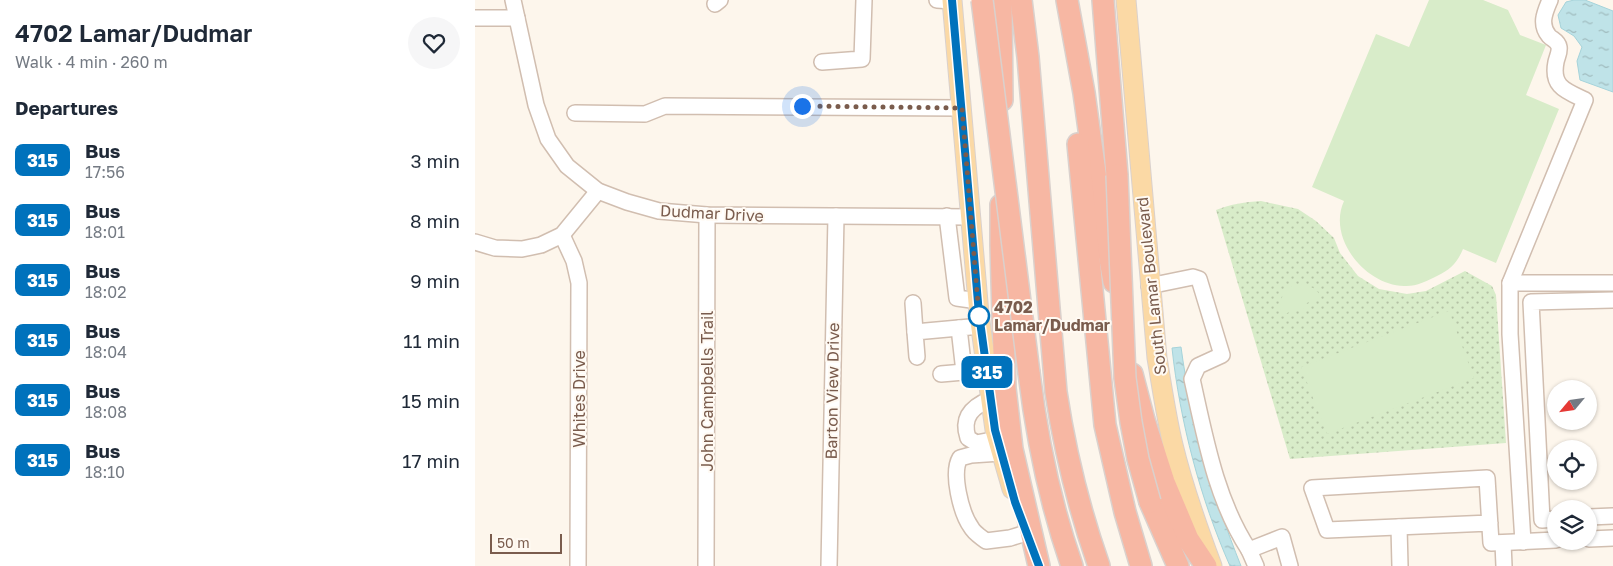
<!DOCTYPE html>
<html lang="en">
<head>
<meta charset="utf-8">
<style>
	:root { --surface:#fff; --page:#f6f6f7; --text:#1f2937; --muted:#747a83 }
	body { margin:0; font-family:"Golos Text",sans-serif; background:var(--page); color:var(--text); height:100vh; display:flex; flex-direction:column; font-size:19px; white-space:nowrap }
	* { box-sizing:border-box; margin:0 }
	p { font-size:16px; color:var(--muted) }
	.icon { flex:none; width:28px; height:28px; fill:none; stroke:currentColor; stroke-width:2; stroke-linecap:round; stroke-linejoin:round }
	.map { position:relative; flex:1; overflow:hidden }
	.side { display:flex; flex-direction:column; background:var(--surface); width:475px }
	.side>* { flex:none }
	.badge { padding:0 10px; border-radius:8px; font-size:18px; line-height:32px }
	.needle { width:32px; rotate:241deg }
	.tools { position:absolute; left:1072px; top:380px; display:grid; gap:10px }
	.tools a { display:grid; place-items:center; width:50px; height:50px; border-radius:50%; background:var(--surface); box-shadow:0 1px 4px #0004; font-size:25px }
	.scale { position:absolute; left:15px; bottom:12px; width:72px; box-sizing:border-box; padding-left:5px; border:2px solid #7a5c4d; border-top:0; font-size:14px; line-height:18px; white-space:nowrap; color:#7a5c4d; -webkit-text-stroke:4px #fffaf3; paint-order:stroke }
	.you { position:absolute; width:25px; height:25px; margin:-12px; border:4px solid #fff; border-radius:50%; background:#1a73e8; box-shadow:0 0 0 8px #1a73e833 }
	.map>.badge { position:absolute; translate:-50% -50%; box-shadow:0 0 0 2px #fff }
	h2 { padding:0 15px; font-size:19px; line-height:45px }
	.round { display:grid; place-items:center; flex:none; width:52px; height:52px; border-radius:26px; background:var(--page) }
	.overview { display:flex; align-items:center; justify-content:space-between; height:85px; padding:0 15px }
	h1 { font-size:24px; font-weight:600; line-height:38px }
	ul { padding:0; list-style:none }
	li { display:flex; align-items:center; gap:15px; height:60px; padding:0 15px }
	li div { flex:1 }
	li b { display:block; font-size:19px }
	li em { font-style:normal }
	li .badge { min-width:55px; font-weight:700; text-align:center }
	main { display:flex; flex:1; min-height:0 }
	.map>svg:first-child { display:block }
	.park { fill:url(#park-dots) }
	.pitch { fill:#d8ecc9 }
	.water { fill:url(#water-ripples); stroke:#a5d3da }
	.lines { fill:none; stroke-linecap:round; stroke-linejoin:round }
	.minor-casing { stroke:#d1beb0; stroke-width:18 }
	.major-casing { stroke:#dad1cd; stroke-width:21 }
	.highway-casing { stroke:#dad1cd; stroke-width:24 }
	.minor { stroke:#fff; stroke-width:15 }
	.major { stroke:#fbd9a5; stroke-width:19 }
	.highway { stroke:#f7b7a3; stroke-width:21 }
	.highway-bridge-casing { stroke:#dad1cd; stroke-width:24; stroke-linecap:butt }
	.highway-bridge { stroke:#f7b7a3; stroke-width:21 }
	.line-casing { stroke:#fff; stroke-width:11 }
	.line { stroke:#0072bc; stroke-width:8 }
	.walk { stroke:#7a5c4d; stroke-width:5; stroke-dasharray:0 9 }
	.stop-dot { fill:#fff; stroke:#0072bc; stroke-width:2.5 }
	.labels { text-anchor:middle; stroke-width:4; stroke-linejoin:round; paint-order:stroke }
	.street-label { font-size:16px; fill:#7a5c4d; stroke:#fffaf3 }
	.stop-label { font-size:16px; font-weight:bold; fill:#7a5c4d; stroke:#fffaf3; text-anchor:start }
</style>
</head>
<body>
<main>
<section class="side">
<div class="overview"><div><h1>4702 Lamar/Dudmar</h1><p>Walk · 4 min · 260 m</p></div><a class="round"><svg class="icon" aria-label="heart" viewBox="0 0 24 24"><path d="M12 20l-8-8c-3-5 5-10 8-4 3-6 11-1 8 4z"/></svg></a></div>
<h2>Departures</h2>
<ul>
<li><span class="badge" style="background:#0072bc;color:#fff">315</span><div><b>Bus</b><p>17:56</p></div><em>3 min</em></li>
<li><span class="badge" style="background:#0072bc;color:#fff">315</span><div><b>Bus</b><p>18:01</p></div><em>8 min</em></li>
<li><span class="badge" style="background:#0072bc;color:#fff">315</span><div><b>Bus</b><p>18:02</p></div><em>9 min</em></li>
<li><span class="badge" style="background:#0072bc;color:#fff">315</span><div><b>Bus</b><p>18:04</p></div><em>11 min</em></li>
<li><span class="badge" style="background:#0072bc;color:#fff">315</span><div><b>Bus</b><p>18:08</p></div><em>15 min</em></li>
<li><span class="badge" style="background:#0072bc;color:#fff">315</span><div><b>Bus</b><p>18:10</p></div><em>17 min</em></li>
</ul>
</section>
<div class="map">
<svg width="1138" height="566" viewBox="0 0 1138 566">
	<defs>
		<pattern id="park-dots" width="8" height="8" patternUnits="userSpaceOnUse" patternTransform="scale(1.25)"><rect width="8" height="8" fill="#d8ecc9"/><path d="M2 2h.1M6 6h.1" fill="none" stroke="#b4c2a5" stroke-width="1.8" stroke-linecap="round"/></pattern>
		<pattern id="water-ripples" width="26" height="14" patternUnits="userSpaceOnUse" patternTransform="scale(1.25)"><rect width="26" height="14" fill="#bfe3e8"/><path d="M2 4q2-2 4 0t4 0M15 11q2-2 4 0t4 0" fill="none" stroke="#a0bbbe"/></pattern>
	</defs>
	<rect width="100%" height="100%" fill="#fdf6ec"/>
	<path class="park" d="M786 201 823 209 841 221 859 238 865 253 883 276 904 289 932 294 951 291 990 271 1017 286 1021 295 1031 443 815 459 741 210C756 204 770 202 786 201Z"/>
	<g class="pitch">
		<path d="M954 0H1008L1033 10 1045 35 1071 45 1051 95 1084 109 1021 263 988 249C982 263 976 269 962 276 952 281 940 287 929 286 890 285 852 238 869 201L837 187 901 34 934 47Z"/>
		<path d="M821 284C832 284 840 287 846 296L830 304 831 308 825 310 823 307 807 316C803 301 807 290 821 284Z"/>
		<polygon points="974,311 999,378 852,434 826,367"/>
	</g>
	<g class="water">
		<polygon points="1099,0 1110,0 1138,11 1138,92 1105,80 1102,61 1107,47 1099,36 1086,28 1083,15 1091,2"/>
		<path d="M706 347C716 422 738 496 766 566H755C725 498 705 422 697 348Z"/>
	</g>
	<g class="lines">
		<defs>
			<g id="minor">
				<polyline points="38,0 61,105 73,139 92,166 123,191 152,202 184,211 232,215 497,217"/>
				<polyline points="462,0 477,1"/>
				<polyline points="240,4 245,0"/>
				<polyline points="0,18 42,18"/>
				<polyline points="347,62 387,59 389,0"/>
				<polyline points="100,113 170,114 190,106 487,108"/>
				<polyline points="472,216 482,298 503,301"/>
				<polyline points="87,235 99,261 104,283 103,566"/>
				<polyline points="0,242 20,248 47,249 66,245 87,235 123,191"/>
				<polyline points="1035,283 1138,283"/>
				<path d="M674 286 718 277 724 279 747 355 723 366 717 379C730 437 741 500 774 550"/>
				<polyline points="438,303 440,332"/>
				<polyline points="506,326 484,328 489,372 511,367"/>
				<polyline points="442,357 440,332 484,328"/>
				<polyline points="466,374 489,372"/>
				<path d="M516 399C498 406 486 417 493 438L501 443 522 439"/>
				<path d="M526 453 496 455 485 458C476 473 486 513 496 527 499 533 506 537 511 541L535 538 551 533"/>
				<polyline points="1114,517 1138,516"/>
				<polyline points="1081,519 1067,520 1056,302 1138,300"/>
				<polyline points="1015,523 852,530 837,488 1012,478 1016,543 1081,540"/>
				<polyline points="924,527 925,566"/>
				<polyline points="1114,539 1138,538"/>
				<path d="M1048 542 1035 334V283L1110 100C1091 91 1076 87 1081 62 1082 57 1085 52 1084 47 1083 41 1078 40 1074 36 1064 24 1070 12 1075 0"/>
				<polyline points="1028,543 1029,566"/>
				<polyline points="231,566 232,215"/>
				<polyline points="354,566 361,216"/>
				<polyline points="781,566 774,550 807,537 815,566"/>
			</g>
			<g id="major">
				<polyline points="477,0 504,314 520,430 537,489"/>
				<path d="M651 0 682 358C687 387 691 416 698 445 708 487 722 526 737 566"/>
			</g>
			<g id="highway">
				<polyline points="526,0 527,100"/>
				<path d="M546 0 553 57 581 392C590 452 604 509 624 566"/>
				<polyline points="592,0 609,93 621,180 639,282"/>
				<polyline points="628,0 642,175"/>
				<polyline points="603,144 630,425 650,512 666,566"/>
				<polyline points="526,205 526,245 530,388 537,449 564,566"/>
				<path d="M554 373C562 439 575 503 597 566"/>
				<polyline points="657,374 669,420 689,482 713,539 731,566"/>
				<polyline points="675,502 703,566"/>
			</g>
		</defs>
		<use href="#minor" class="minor-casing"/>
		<use href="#major" class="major-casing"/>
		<use href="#highway" class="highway-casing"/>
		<use href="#minor" class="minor"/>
		<use href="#major" class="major"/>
		<use href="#highway" class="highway"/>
		<defs>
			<g id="highway-bridge">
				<polyline points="507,0 554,373"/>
				<polyline points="642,175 650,378 656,422 663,459 675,502"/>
			</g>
		</defs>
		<use href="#highway-bridge" class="highway-bridge-casing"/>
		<use href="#highway-bridge" class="highway-bridge"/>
	</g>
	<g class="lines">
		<defs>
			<polyline id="line" points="477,0 504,314 520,430 540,502 564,566"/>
		</defs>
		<use href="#line" class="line-casing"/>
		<use href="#line" class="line"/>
		<polyline class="walk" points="327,106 487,108 504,316"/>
	</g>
	<circle class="stop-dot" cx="504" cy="316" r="10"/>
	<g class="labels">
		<g class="street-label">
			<text transform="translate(237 213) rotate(3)" y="6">Dudmar Drive</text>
			<text transform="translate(676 286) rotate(-96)" y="6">South Lamar Boulevard</text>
			<text transform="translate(232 391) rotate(-90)" y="6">John Campbells Trail</text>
			<text transform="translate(357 391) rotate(-89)" y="6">Barton View Drive</text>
			<text transform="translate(104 399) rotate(-90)" y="6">Whites Drive</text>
		</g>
		<g class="stop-label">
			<text x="519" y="313">4702<tspan x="519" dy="18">Lamar/Dudmar</tspan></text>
		</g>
	</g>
</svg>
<div class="tools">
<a><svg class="needle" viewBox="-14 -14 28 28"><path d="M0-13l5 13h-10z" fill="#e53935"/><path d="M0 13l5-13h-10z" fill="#747a83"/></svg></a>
<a><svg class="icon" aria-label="locate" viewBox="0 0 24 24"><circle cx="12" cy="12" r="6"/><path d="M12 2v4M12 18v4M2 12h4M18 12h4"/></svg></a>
<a><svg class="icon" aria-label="layers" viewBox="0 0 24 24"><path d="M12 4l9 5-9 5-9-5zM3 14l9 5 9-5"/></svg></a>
</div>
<div class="scale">50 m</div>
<div class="you" style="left:327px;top:106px"></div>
<b class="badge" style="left:512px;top:372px;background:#0072bc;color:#fff">315</b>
</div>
</main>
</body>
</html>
